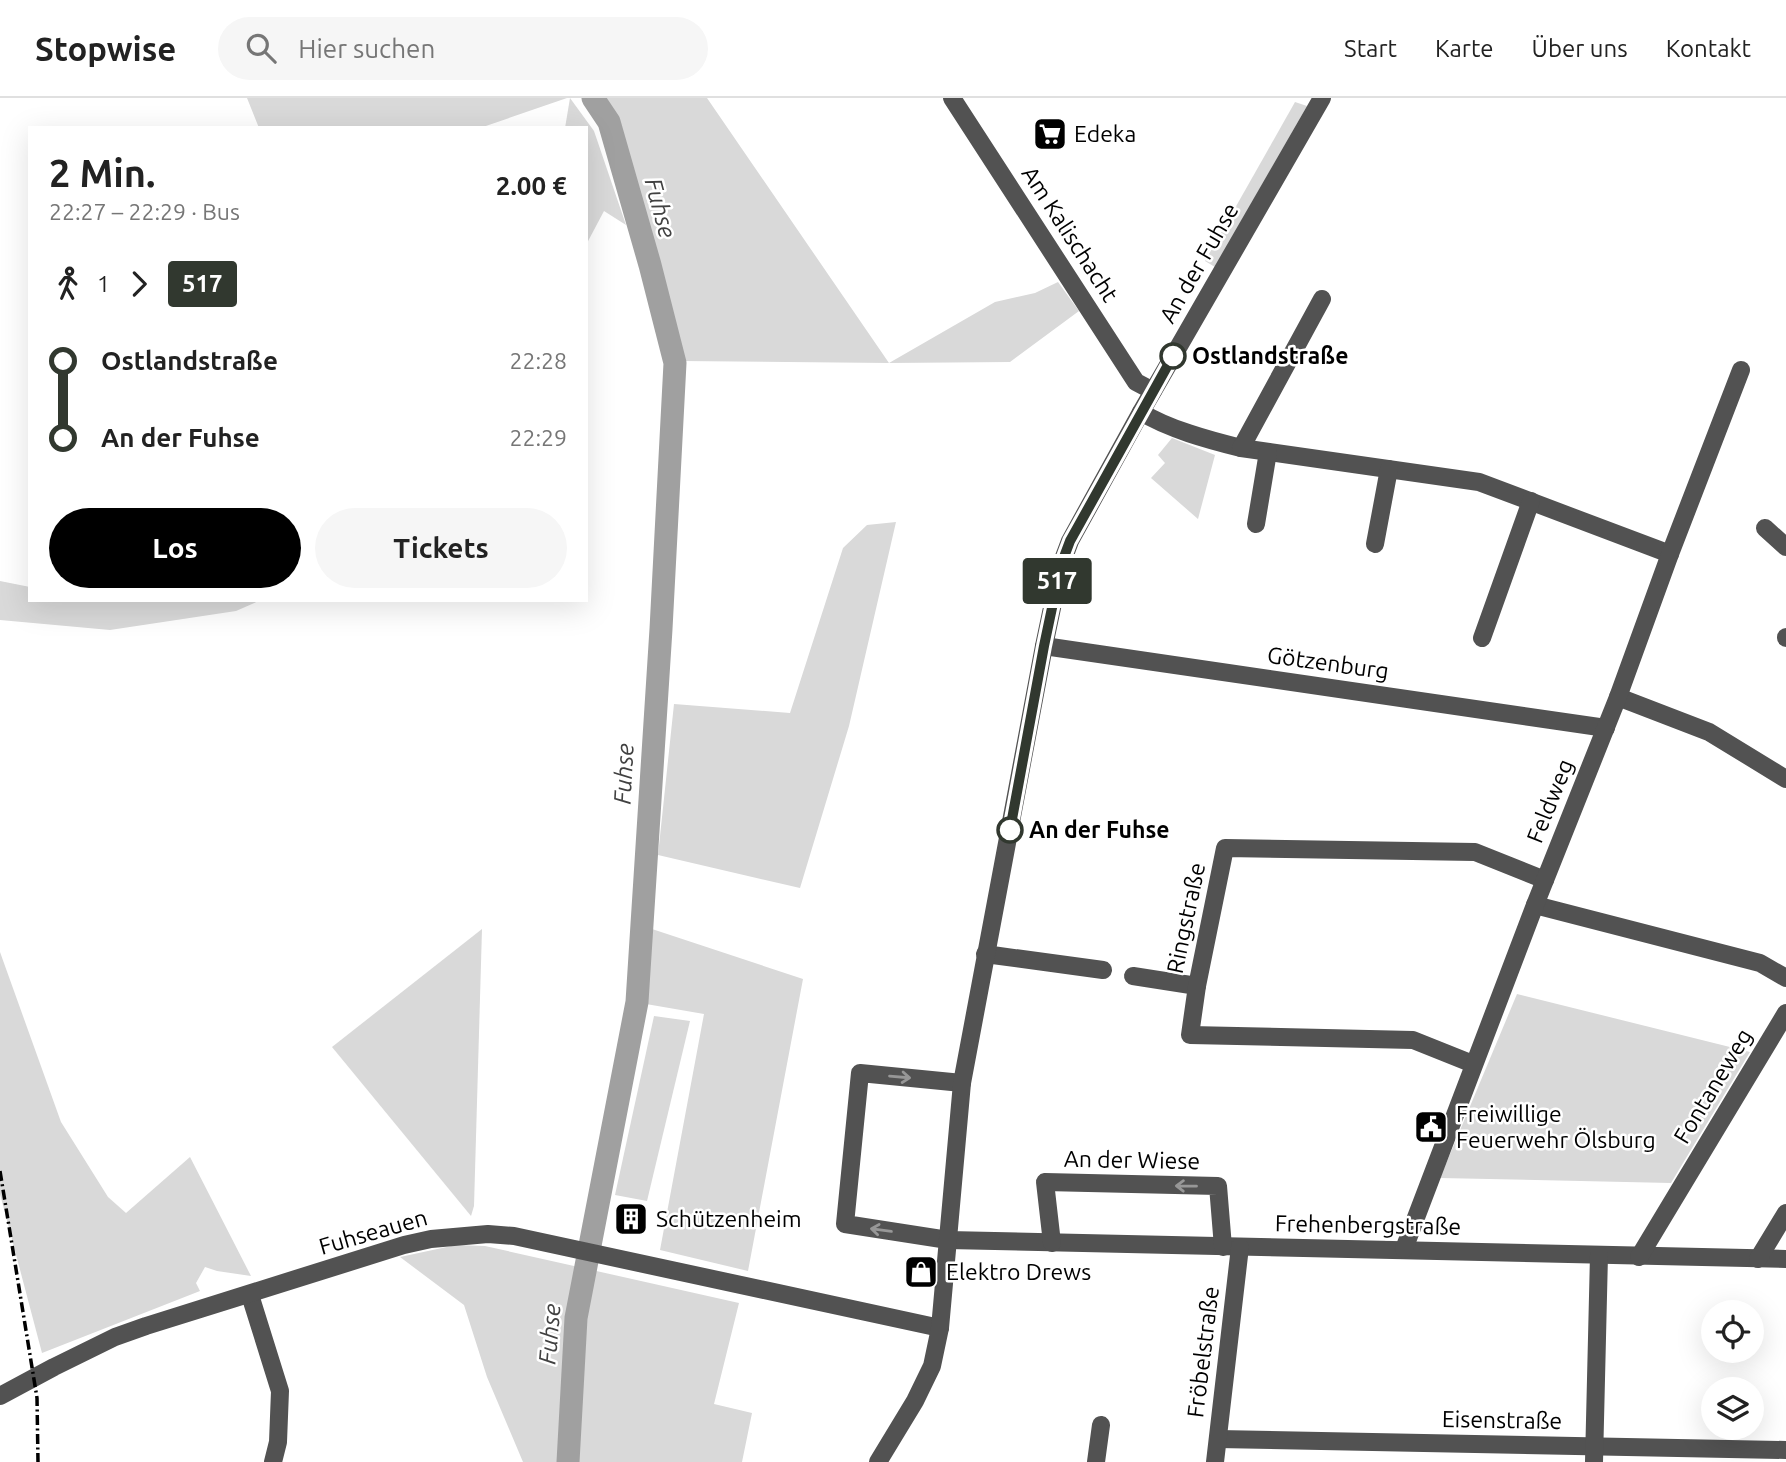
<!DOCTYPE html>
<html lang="de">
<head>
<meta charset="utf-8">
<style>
	:root { --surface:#fff; --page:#f6f6f6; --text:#222; --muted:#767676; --line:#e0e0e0; --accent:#000 }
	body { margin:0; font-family:Ubuntu,sans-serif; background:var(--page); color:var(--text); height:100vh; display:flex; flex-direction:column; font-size:26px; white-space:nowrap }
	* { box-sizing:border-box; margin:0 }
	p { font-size:23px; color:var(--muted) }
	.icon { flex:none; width:38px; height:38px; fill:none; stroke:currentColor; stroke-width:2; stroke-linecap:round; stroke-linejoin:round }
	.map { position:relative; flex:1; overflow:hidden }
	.drawer { position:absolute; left:28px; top:28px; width:560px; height:476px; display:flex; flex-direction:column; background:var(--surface); border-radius:0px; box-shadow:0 7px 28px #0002 }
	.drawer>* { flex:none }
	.badge { padding:0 14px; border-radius:5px; font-size:24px; line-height:46px }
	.tools { position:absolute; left:1701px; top:1202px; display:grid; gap:14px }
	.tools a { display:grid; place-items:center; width:63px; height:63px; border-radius:50%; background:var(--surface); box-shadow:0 7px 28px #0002; font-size:35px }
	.map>.badge { position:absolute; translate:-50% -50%; box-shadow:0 0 0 4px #fff }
	.legs { display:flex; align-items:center; gap:10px; height:77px; padding:0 21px; font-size:23px }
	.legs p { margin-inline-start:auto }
	.headline { display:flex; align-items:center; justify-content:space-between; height:119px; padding:0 21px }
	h1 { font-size:38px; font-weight:600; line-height:52px }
	.cta { display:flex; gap:14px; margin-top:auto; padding:14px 21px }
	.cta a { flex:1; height:80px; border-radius:42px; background:var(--accent); color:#fff; font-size:28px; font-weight:600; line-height:80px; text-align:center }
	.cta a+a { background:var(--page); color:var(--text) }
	ul { padding:0 21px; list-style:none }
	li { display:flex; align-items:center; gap:24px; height:77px; font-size:26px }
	li i { display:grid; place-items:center; width:10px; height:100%; margin:0 9px; background:currentColor }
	li i::after { content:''; width:18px; height:18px; margin:-9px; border:5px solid; border-radius:50%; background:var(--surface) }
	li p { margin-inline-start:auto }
	li:first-child i { background:linear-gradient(#0000 50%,currentColor 0) }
	li:last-child i { background:linear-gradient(currentColor 50%,#0000 0) }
	header { display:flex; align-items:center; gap:42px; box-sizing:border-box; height:98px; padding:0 35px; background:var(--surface); border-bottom:2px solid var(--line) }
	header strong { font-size:33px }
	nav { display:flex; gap:38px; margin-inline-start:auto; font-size:24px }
	.search { width:490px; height:63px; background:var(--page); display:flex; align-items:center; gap:18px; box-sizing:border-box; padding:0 24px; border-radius:38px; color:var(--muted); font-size:26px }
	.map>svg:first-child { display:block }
	.green { fill:#d9d9d9 }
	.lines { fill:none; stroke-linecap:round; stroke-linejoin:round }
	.river { stroke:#a0a0a0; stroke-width:23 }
	.minor { stroke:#525252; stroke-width:18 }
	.rail { stroke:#000; stroke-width:3.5; stroke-dasharray:10 3.5 2 3.5; stroke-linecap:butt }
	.oneway { stroke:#979797 }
	.line-1-casing { stroke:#fff; stroke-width:16 }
	.line-1 { stroke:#31382f; stroke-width:10 }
	.stop-1-dot { fill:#fff; stroke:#31382f; stroke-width:3.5 }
	.labels { text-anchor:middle; stroke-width:5; stroke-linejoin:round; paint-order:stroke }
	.poi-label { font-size:23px; fill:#000; stroke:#fff; text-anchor:start }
	.street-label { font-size:23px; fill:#000; stroke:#fff }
	.stop-label { font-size:23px; font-weight:bold; fill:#000; stroke:#fff; text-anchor:start }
	.water-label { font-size:24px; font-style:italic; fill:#414141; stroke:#fff }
</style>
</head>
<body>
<header>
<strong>Stopwise</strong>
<div class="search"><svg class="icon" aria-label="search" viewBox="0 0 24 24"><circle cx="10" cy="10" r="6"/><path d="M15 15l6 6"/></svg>Hier suchen</div>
<nav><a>Start</a><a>Karte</a><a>Über uns</a><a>Kontakt</a></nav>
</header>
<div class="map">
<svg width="1786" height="1364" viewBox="0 0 1786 1364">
	<rect width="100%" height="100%" fill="#fff"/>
	<g class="green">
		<polygon points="247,0 567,0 480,30 259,30"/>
		<polygon points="570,0 594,33 626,127 604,113 586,147 586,30 565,30"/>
		<polygon points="599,0 707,0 889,265 995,204 1035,195 1058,184 1079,213 1010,264 889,265 681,263 613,23"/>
		<polygon points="1295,4 1307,8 1215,169 1205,163"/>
		<polygon points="1172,340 1215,357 1198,421 1151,380 1165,365 1158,357"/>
		<polygon points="896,424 849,628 800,790 658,757 674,606 790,615 843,450 867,427"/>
		<polygon points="0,483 30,489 30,502 261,502 236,513 110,532 0,522"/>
		<polygon points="482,831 474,1108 471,1118 332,949"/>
		<polygon points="652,831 803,881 748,1173 660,1152 704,916 646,906"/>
		<polygon points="0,854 61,1024 108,1099 126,1115 190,1059 251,1178 217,1173 205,1169 196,1185 200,1193 42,1255 0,1096"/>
		<polygon points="1517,896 1750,954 1671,1085 1440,1080"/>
		<polygon points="654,918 690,923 647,1103 615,1097"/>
		<polygon points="456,1147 485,1148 739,1205 714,1306 752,1315 742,1364 523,1364 487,1279 464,1207 400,1159"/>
	</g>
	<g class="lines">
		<polyline class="river" points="568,1364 576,1220 637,904 661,531 675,265 650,167 609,24 593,0"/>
		<g class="minor">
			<polyline points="952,0 1136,284 1153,293"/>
			<path d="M1141 314C1168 331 1209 342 1241 350L1479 384 1670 456"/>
			<polyline points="1241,350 1322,201"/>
			<polyline points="1256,426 1268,354"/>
			<polyline points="1765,430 1786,449"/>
			<polyline points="1375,446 1389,371"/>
			<polyline points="1482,540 1531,403"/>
			<polyline points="1786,540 1786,539"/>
			<polyline points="1044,548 1606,630"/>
			<polyline points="1618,599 1709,634 1786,681"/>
			<polyline points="1535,807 1760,865 1786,880"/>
			<polyline points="985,856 1103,872"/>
			<polyline points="1133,878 1197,888"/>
			<polyline points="1473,966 1413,942 1190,937 1197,888 1225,750 1475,754 1545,782"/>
			<polyline points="962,985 860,975 845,1126 948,1142 1786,1161"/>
			<polyline points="1052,1145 1045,1084 1218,1088 1223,1149"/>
			<polyline points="1404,1151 1535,807 1618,599 1670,456 1741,272"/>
			<polyline points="1639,1159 1786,915"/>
			<polyline points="1758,1161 1786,1115"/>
			<polyline points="250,1197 280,1293 278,1344 273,1364"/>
			<polyline points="0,1298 54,1269 115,1239 146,1228 404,1147 431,1141 488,1136 514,1138 940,1230"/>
			<polyline points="1218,1341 1786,1352"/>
			<polyline points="878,1364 915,1303 932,1268 940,1230 962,985 1044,548 1061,467 1070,443 1141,314 1322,0"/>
			<polyline points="1096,1364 1101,1327"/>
			<polyline points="1215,1364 1240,1149"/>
			<polyline points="1594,1364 1599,1157"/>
		</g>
		<polyline class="rail" points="0,1073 37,1300 38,1364"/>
	</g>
	<defs><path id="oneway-shaft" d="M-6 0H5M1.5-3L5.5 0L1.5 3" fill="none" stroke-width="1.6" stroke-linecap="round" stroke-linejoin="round" transform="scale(1.75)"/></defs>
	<g class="oneway">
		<use href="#oneway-shaft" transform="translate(900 979) rotate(5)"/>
		<use href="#oneway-shaft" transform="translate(1186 1088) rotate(-179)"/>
		<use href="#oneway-shaft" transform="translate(881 1132) rotate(-172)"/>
	</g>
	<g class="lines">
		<defs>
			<polyline id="line-1" points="1010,732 1044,548 1061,467 1070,443 1173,258"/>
		</defs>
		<use href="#line-1" class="line-1-casing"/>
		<use href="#line-1" class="line-1"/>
	</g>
	<defs>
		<symbol id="supermarket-square" viewBox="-11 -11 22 22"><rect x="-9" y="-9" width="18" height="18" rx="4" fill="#000" stroke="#fff"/><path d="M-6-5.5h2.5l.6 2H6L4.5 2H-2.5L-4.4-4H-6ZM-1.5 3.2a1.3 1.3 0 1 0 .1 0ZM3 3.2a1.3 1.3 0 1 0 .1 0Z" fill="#fff"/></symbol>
		<symbol id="civic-square" viewBox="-11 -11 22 22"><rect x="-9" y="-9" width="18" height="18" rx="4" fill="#000" stroke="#fff"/><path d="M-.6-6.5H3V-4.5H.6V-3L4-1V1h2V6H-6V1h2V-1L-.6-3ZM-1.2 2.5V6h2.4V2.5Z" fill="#fff"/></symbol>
		<symbol id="building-square" viewBox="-11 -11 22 22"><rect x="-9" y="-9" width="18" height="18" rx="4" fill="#000" stroke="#fff"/><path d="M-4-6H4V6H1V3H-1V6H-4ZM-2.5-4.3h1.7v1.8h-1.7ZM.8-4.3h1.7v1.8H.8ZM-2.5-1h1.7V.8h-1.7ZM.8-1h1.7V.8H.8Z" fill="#fff"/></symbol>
		<symbol id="shop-square" viewBox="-11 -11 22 22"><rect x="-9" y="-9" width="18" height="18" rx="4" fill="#000" stroke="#fff"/><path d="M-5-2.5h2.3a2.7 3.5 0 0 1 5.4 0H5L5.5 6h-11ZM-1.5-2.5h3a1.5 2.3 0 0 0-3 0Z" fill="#fff"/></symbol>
	</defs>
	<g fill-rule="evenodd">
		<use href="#supermarket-square" x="1031" y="17" width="38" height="38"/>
		<use href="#civic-square" x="1412" y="1010" width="38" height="38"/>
		<use href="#building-square" x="612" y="1102" width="38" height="38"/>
		<use href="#shop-square" x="902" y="1155" width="38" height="38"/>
	</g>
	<g class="stop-1-dot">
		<circle cx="1173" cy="258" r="12"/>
		<circle cx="1010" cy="732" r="12"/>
	</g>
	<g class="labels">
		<g class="poi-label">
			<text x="1074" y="44">Edeka</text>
			<text x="1456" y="1024">Freiwillige<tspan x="1456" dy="26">Feuerwehr Ölsburg</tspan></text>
			<text x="656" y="1129">Schützenheim</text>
			<text x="946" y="1182">Elektro Drews</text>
		</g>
		<g class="street-label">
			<text transform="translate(1070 136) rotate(57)" y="8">Am Kalischacht</text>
			<text transform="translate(1199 165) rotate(-60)" y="8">An der Fuhse</text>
			<text transform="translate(1328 565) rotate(8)" y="8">Götzenburg</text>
			<text transform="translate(1550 703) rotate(-68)" y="8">Feldweg</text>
			<text transform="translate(1186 820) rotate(-78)" y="8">Ringstraße</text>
			<text transform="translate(1713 988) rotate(-59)" y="8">Fontaneweg</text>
			<text transform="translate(1132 1062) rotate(1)" y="8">An der Wiese</text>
			<text transform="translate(1368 1127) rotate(1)" y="8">Frehenbergstraße</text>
			<text transform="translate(373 1134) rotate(-16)" y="8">Fuhseauen</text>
			<text transform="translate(1203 1254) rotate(-83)" y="8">Fröbelstraße</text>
			<text transform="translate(1502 1322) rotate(1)" y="8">Eisenstraße</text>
		</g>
		<g class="stop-label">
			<text x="1192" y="266">Ostlandstraße</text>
			<text x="1029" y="740">An der Fuhse</text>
		</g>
		<g class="water-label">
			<text transform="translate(660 110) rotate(75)" y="8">Fuhse</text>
			<text transform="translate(624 676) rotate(-87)" y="8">Fuhse</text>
			<text transform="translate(550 1236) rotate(-85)" y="8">Fuhse</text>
		</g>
	</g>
</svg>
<div class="tools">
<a><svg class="icon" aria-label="locate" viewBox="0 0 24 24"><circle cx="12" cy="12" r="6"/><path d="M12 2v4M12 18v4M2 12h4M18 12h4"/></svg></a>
<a><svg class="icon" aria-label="layers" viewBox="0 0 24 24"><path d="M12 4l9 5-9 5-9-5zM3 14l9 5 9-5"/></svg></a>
</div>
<b class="badge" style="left:1057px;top:483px;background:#31382f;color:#fff">517</b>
<section class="drawer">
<div class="headline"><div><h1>2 Min.</h1><p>22:27 – 22:29 · Bus</p></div><b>2.00 €</b></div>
<div class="legs"><svg class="icon" aria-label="walk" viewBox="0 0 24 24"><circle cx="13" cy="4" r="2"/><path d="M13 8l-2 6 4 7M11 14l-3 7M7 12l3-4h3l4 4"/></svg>1<svg class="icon" aria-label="forward" viewBox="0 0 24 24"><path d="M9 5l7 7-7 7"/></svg><b class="badge" style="background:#31382f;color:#fff">517</b></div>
<ul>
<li><i style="color:#31382f"></i><b>Ostlandstraße</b><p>22:28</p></li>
<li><i style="color:#31382f"></i><b>An der Fuhse</b><p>22:29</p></li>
</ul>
<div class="cta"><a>Los</a><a>Tickets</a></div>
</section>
</div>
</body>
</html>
